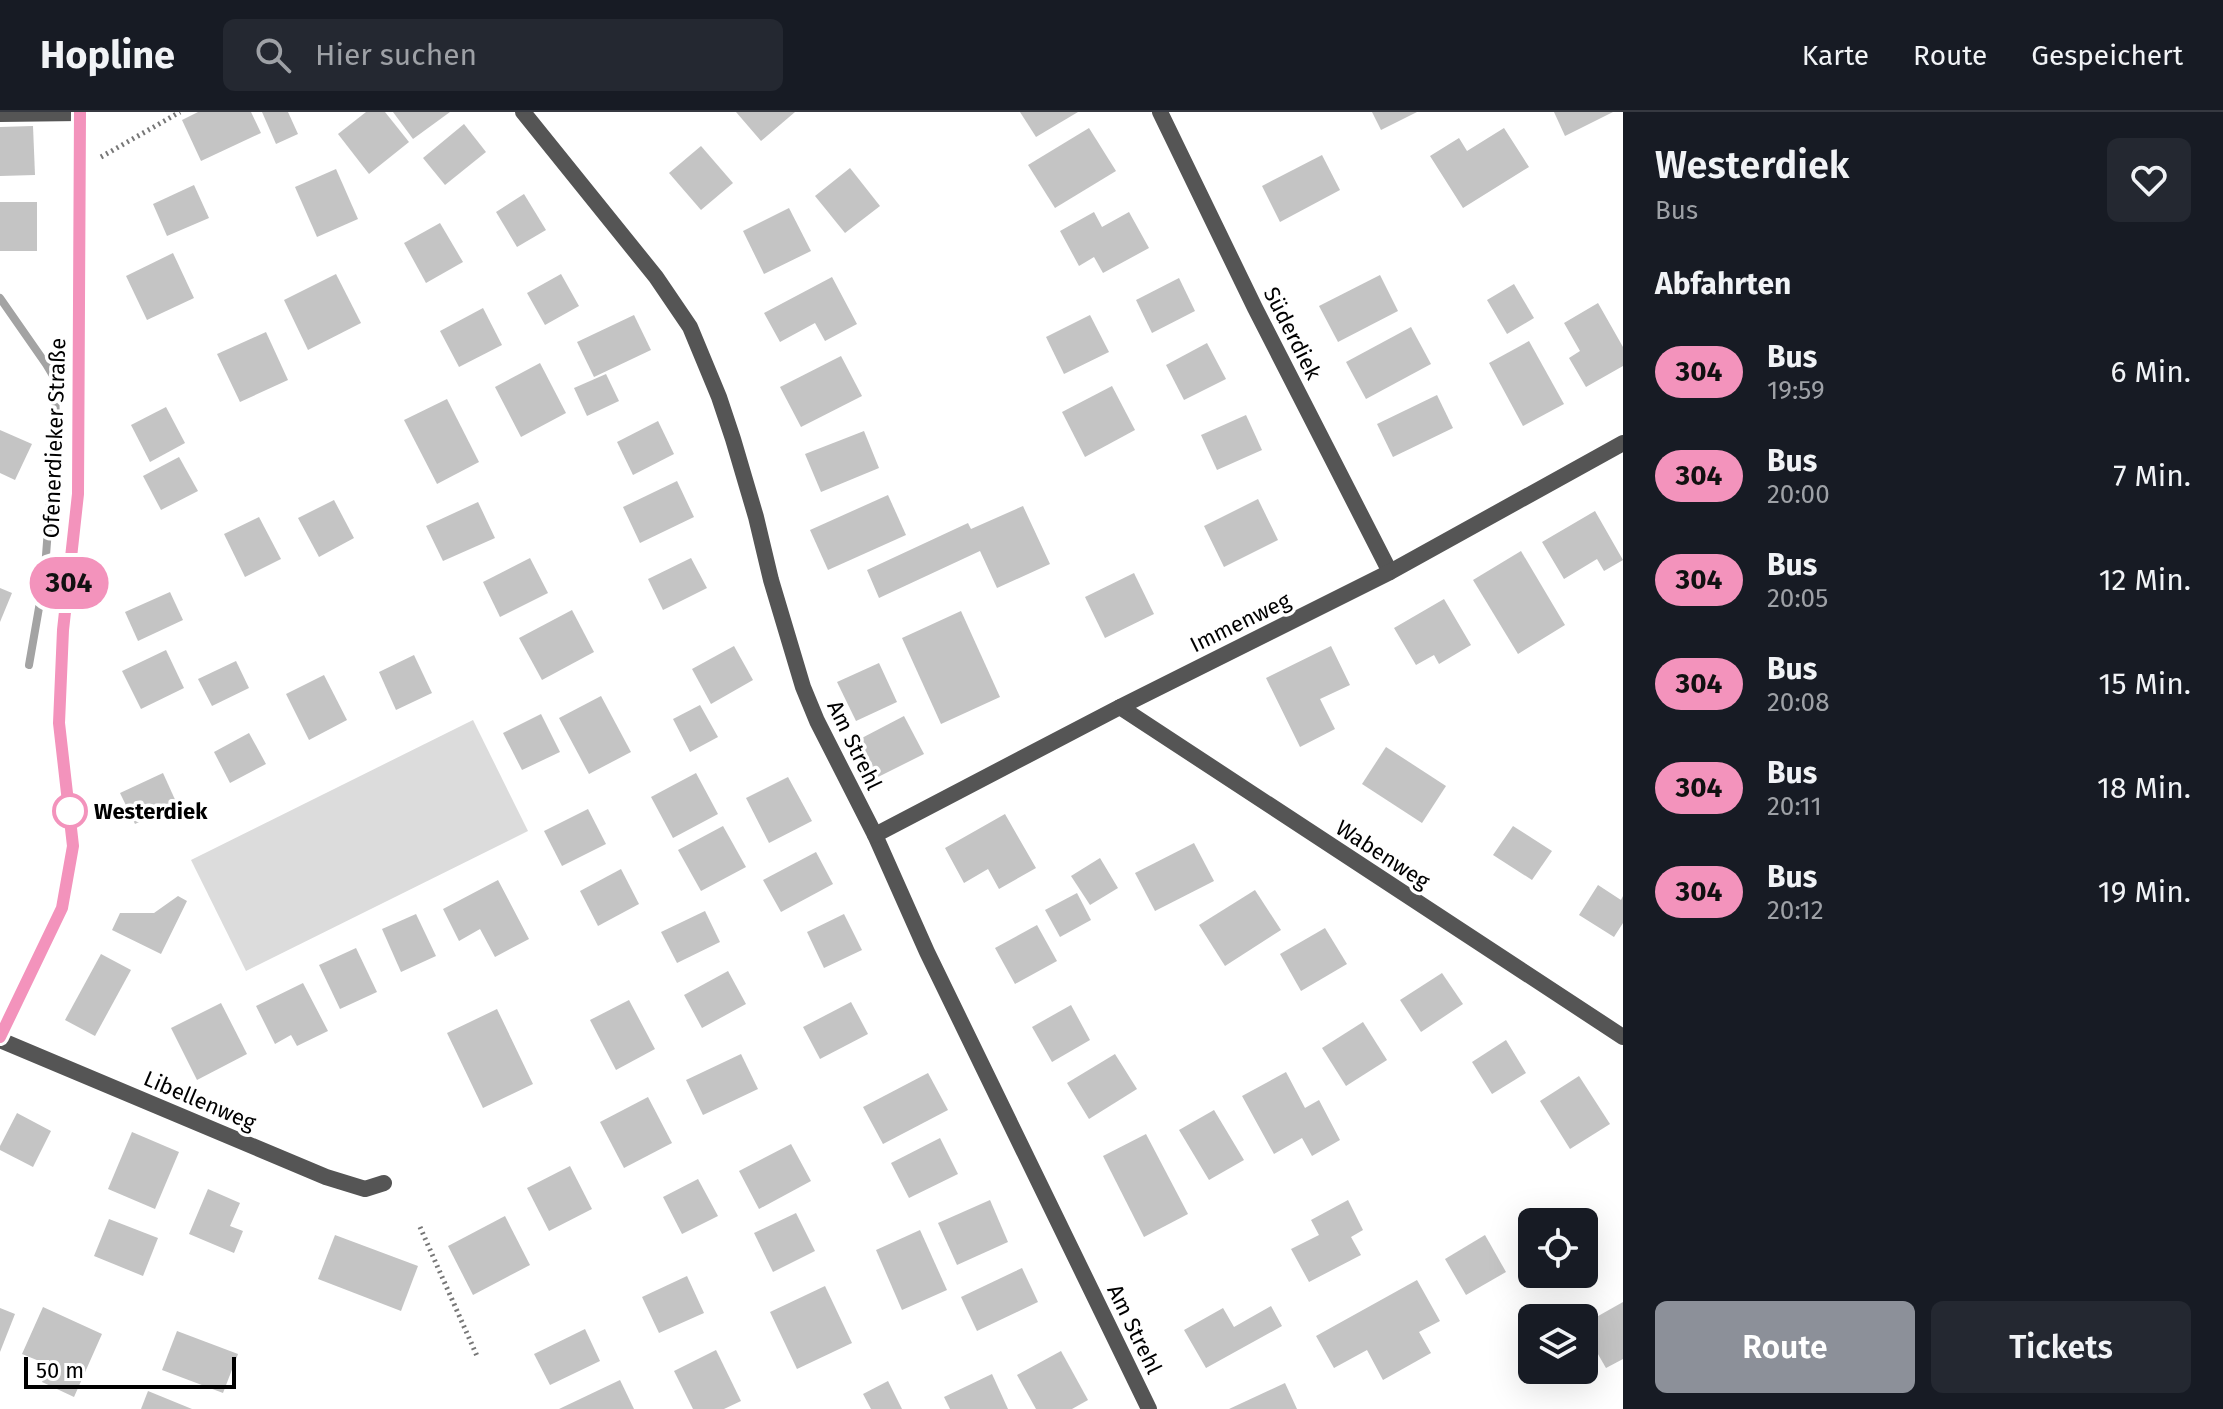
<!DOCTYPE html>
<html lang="de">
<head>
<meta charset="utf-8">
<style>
	:root { --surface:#171b24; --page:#242831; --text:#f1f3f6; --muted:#9ea1a6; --line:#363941; --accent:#8c9099 }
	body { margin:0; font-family:"Fira Sans",sans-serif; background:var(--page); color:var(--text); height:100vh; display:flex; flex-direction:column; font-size:30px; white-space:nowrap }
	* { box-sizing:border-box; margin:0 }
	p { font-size:26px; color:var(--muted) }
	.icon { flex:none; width:44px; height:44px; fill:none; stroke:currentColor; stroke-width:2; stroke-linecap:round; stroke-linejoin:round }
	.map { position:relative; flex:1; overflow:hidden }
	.side { display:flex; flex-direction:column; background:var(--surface); width:600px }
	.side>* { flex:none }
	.badge { padding:0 16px; border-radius:26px; font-size:28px; line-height:52px }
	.controls { position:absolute; left:1518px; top:1096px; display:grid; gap:16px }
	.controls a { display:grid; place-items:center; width:80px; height:80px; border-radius:12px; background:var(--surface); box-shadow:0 8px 32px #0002; font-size:40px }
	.scale { position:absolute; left:24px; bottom:20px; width:212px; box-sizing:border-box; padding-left:8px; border:4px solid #000; border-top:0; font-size:22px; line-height:28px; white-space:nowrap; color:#000; -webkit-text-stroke:6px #fff; paint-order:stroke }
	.map>.badge { position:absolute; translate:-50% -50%; box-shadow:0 0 0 4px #fff }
	h2 { padding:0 32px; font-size:30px; line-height:72px }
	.round { display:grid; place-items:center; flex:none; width:84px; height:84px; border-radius:12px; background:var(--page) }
	.summary { display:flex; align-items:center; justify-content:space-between; height:136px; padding:0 32px }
	h1 { font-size:38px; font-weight:600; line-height:60px }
	.primary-button { display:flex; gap:16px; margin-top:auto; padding:16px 32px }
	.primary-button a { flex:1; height:92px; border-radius:12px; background:var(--accent); color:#fff; font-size:32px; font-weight:600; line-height:92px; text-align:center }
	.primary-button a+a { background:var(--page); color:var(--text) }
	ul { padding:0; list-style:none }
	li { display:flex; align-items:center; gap:24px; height:104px; padding:0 32px }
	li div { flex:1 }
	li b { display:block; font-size:30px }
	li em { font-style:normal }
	li .badge { min-width:88px; font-weight:700; text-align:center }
	header { display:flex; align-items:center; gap:48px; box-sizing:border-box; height:112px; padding:0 40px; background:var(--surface); border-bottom:2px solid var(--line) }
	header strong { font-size:38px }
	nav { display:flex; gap:44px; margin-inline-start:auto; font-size:28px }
	.search { width:560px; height:72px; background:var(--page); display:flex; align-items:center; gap:20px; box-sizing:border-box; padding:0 28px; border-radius:12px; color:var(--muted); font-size:30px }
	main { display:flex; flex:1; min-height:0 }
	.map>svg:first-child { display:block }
	.green { fill:#dcdcdc }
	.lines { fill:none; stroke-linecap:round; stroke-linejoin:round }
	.stream { stroke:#a3a3a3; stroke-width:8 }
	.building { fill:#c4c4c4 }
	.path { stroke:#777; stroke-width:5; stroke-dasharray:2 4; stroke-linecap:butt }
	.street { stroke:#555; stroke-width:16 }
	.line-casing { stroke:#fff; stroke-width:18 }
	.line { stroke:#f393bc; stroke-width:12 }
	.stop-dot { fill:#fff; stroke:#f393bc; stroke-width:4 }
	.labels { text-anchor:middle; stroke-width:7; stroke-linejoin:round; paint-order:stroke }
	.street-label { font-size:22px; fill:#000; stroke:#fff }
	.stop-label { font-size:22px; font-weight:bold; fill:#000; stroke:#fff; text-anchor:start }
</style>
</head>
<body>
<header>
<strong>Hopline</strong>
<div class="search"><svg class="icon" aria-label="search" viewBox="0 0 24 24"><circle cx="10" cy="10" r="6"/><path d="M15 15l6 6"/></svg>Hier suchen</div>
<nav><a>Karte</a><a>Route</a><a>Gespeichert</a></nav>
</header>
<main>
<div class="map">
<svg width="1623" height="1297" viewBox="0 0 1623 1297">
	<rect width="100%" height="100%" fill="#fff"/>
	<polygon class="green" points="473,608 528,719 246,859 191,748"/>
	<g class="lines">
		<g class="stream">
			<polyline points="0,186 46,252 55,267 56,316"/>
			<polyline points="44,470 54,337"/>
			<polyline points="29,553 40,490"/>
		</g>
	</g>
	<g class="building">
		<polygon points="198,0 251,0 261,21 201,49 182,8"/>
		<polygon points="262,0 288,0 298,22 276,32"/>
		<polygon points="366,0 385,0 409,30 369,62 338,22"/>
		<polygon points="393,0 450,0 413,27"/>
		<polygon points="736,0 795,0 761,29"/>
		<polygon points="1020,0 1078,0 1036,25"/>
		<polygon points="1372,0 1417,0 1381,18"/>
		<polygon points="1554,0 1613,0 1565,24"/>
		<polygon points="464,12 486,40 445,73 423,46"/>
		<polygon points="33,14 35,63 0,64 0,15"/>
		<polygon points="1089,16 1116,59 1055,96 1028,53"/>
		<polygon points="1504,16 1529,55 1463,96 1430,44 1459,26 1467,39"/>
		<polygon points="701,34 733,71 701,98 669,61"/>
		<polygon points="1322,43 1340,78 1280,110 1262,74"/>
		<polygon points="850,56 880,94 845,121 815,84"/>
		<polygon points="336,57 358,107 317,125 295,75"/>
		<polygon points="194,73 209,106 167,124 153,92"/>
		<polygon points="524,82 546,118 517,135 496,100"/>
		<rect x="0" y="90" width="37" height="49"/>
		<polygon points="789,96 811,139 764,162 743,119"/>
		<polygon points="1094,100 1102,115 1129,100 1149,136 1103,161 1094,145 1079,154 1060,119"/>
		<polygon points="440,111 463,150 426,171 404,131"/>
		<polygon points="173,141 194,186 147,208 126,164"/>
		<polygon points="336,162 361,211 308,238 284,188"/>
		<polygon points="561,162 579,194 545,213 527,181"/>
		<polygon points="1380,163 1398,199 1338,230 1319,194"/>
		<polygon points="832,165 857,212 825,229 815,211 780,230 764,201"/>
		<polygon points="1179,166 1195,199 1152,221 1136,188"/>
		<polygon points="1514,172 1534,206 1507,222 1487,188"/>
		<polygon points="1598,191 1623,235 1623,254 1586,275 1569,246 1580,239 1564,211"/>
		<polygon points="483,196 502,233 459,255 440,219"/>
		<polygon points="634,203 651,238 594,265 577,230"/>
		<polygon points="1090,203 1109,240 1064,262 1046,225"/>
		<polygon points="1411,215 1431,252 1366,287 1346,250"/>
		<polygon points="266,220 288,268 240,290 217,242"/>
		<polygon points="1529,229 1564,292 1523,314 1489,251"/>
		<polygon points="1207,231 1226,267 1184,288 1166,253"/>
		<polygon points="841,244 862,284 801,315 780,275"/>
		<polygon points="540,251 566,301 521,325 495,275"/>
		<polygon points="606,262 619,289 587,304 574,276"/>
		<polygon points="1112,274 1135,318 1085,345 1062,300"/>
		<polygon points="1437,283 1453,316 1393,345 1377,312"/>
		<polygon points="447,287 479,350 437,372 404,308"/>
		<polygon points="166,295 185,331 150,350 131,313"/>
		<polygon points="1246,303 1262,338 1217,358 1201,323"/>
		<polygon points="658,309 674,342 633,363 617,330"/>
		<polygon points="0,318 32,332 15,368 0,361"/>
		<polygon points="864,319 879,356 821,380 805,342"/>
		<polygon points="179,345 198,379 161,398 143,364"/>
		<polygon points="677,369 694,405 640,431 623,395"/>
		<polygon points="888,383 906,423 828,458 810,418"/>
		<polygon points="1258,387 1278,428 1224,455 1204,414"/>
		<polygon points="334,388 354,426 319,445 298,406"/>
		<polygon points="478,390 495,426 443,449 426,414"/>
		<polygon points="1023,394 1050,452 997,476 980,439 879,486 867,458 968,411 971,417"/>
		<polygon points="1595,399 1623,448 1604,459 1597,447 1564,467 1542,430"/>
		<polygon points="259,405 281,447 245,465 224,422"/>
		<polygon points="1521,439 1565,513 1518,542 1473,468"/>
		<polygon points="530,446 548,481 500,505 483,470"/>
		<polygon points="691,446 707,476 663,498 648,467"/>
		<polygon points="1134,461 1154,502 1105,526 1085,485"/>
		<polygon points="0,476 12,481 0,510"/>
		<polygon points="170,480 183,508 138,529 125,500"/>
		<polygon points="1444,487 1471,533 1439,552 1434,543 1416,553 1394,516"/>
		<polygon points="572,498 594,540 542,568 519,526"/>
		<polygon points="961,499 1000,585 941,612 902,526"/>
		<polygon points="734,534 753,568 711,592 692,557"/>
		<polygon points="1331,534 1350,573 1320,587 1335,617 1300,635 1266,566"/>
		<polygon points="166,538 184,576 141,597 122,559"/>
		<polygon points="414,543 432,581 396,598 379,560"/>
		<polygon points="236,549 249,576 212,594 198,567"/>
		<polygon points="879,551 897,590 856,609 837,570"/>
		<polygon points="324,563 347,608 309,628 286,582"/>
		<polygon points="601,584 631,640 589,662 559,606"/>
		<polygon points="700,593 718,625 690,640 673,607"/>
		<polygon points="541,602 560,640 522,658 503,621"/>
		<polygon points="904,604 924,642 878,665 858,628"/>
		<polygon points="249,621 266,652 230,671 214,640"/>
		<polygon points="1386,635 1446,674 1422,711 1362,672"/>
		<polygon points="163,661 177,692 135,712 120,681"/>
		<polygon points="696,661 718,702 673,726 651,685"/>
		<polygon points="788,665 812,709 769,731 746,686"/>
		<polygon points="588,697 606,732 562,754 544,719"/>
		<polygon points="1005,702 1036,756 999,777 988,757 964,771 945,736"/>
		<polygon points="723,714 746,755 701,779 678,738"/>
		<polygon points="1513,714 1552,739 1532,768 1493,743"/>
		<polygon points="1194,731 1214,769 1155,799 1135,761"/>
		<polygon points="816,740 833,772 781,800 763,768"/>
		<polygon points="1100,746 1118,776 1090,793 1071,764"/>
		<polygon points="621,757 639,792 598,814 580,779"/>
		<polygon points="498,768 529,827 495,845 480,817 459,829 443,797"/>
		<polygon points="1598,773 1621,788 1623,784 1623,811 1614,825 1579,803"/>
		<polygon points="1255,778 1281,818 1225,854 1199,813"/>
		<polygon points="1077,781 1091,808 1060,825 1045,798"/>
		<polygon points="178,784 187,789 161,842 112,818 120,801 154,801"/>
		<polygon points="705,799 720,830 677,851 661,820"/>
		<polygon points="416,802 436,844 401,860 382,817"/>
		<polygon points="844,802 862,838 824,856 807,820"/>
		<polygon points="1037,813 1057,849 1015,872 995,836"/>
		<polygon points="1325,816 1347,852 1301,879 1280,842"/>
		<polygon points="356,836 377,880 340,897 319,853"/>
		<polygon points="101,842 131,858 95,924 65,908"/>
		<polygon points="728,859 746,892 702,916 684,883"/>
		<polygon points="1442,861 1463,892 1421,920 1400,888"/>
		<polygon points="303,871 328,919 297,934 291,923 275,932 256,894"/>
		<polygon points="629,888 655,937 616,958 590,908"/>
		<polygon points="851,890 868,922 820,947 803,915"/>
		<polygon points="221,891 247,942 197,968 171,916"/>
		<polygon points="1071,893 1090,928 1052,950 1032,915"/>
		<polygon points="497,897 533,972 483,996 447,921"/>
		<polygon points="1363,910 1387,948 1346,974 1322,936"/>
		<polygon points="1506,928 1526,961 1492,982 1472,950"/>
		<polygon points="741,942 758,977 703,1003 686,968"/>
		<polygon points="1115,942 1137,977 1089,1007 1067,971"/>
		<polygon points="1286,960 1305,996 1319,988 1340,1028 1312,1044 1302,1026 1274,1042 1242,984"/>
		<polygon points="928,961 948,998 883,1032 863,995"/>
		<polygon points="1579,964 1610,1012 1570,1037 1540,989"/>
		<polygon points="648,985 672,1031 624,1056 600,1010"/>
		<polygon points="1214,998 1244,1048 1209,1068 1179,1018"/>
		<polygon points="17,1001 51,1019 33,1055 0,1038 0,1034"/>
		<polygon points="132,1020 179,1040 155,1097 108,1077"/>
		<polygon points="1146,1022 1188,1102 1144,1125 1103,1044"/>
		<polygon points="940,1026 958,1062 909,1086 891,1051"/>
		<polygon points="791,1032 811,1069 759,1097 739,1059"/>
		<polygon points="570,1054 592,1097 549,1119 527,1076"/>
		<polygon points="698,1067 718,1104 682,1122 663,1085"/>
		<polygon points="208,1077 240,1091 230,1114 243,1119 234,1141 189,1122"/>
		<polygon points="990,1088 1008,1130 957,1153 938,1111"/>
		<polygon points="1348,1088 1363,1118 1351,1125 1361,1143 1309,1170 1291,1137 1319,1123 1311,1108"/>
		<polygon points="796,1101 815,1139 773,1160 754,1121"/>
		<polygon points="505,1104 530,1153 473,1183 448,1134"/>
		<polygon points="109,1107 158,1126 143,1164 94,1144"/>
		<polygon points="920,1118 947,1178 902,1198 876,1138"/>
		<polygon points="335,1123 418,1154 401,1199 318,1167"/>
		<polygon points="1485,1123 1506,1160 1466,1183 1445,1147"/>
		<polygon points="1022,1156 1038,1190 977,1219 961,1185"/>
		<polygon points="687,1164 704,1201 659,1221 642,1185"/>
		<polygon points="1417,1168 1440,1209 1419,1220 1431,1241 1383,1268 1367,1238 1334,1256 1316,1224"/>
		<polygon points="825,1174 852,1231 797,1257 770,1200"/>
		<polygon points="1623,1190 1623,1247 1606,1256 1584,1218 1584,1212"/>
		<polygon points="1271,1194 1282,1214 1206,1256 1184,1218 1223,1196 1234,1215"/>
		<polygon points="43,1195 102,1222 74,1285 42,1270 49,1253 22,1242"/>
		<polygon points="0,1196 15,1202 0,1240"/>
		<polygon points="585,1217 600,1249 550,1273 534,1242"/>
		<polygon points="177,1219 238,1242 223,1281 162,1258"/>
		<polygon points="716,1238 741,1289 724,1297 693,1297 674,1259"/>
		<polygon points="1061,1239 1088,1288 1072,1297 1036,1297 1017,1263"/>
		<polygon points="992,1262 1008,1297 950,1297 944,1285"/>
		<polygon points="620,1268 634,1297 559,1297"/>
		<polygon points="888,1269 902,1297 871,1297 863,1282"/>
		<polygon points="1285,1271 1297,1297 1229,1297"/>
		<polygon points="148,1279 192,1297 141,1297"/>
	</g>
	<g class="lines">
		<g class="path">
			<polyline points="101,45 180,0"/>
			<polyline points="420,1115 477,1244"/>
		</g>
		<g class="street">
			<polyline points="523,0 656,165 690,215 719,285 733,327 756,405 771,468 803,575 817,609 875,723 927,840 1149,1297"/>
			<polyline points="1160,0 1255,196 1390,460"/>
			<polyline points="0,2 80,1"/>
			<polyline points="1120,595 1623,925"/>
			<polyline points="875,723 1120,595 1390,460 1623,331"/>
			<polyline points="0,925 62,796 73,734 59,611 63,518 78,382 80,0"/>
			<polyline points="0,928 326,1065 365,1077 384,1071"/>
		</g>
	</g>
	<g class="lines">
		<defs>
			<polyline id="line" points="0,925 62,796 73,734 59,611 63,518 78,382 80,0"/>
		</defs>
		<use href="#line" class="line-casing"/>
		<use href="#line" class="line"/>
	</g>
	<circle class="stop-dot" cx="70" cy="699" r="16"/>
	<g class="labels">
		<g class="street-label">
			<text transform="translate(1293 221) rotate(63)" y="8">Süderdiek</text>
			<text transform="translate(54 326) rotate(-88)" y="8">Ofenerdieker Straße</text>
			<text transform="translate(1240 510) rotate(-26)" y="8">Immenweg</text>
			<text transform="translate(855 633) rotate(64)" y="8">Am Strehl</text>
			<text transform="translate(1383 742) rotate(33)" y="8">Wabenweg</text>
			<text transform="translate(200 988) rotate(23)" y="8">Libellenweg</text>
			<text transform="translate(1135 1217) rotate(64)" y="8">Am Strehl</text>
		</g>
		<g class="stop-label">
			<text x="94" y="707">Westerdiek</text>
		</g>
	</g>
</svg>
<div class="controls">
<a><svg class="icon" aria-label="locate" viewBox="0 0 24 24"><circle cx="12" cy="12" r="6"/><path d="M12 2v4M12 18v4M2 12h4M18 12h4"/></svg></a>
<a><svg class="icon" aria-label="layers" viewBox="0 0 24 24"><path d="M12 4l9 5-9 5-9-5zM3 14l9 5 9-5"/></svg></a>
</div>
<div class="scale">50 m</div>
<b class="badge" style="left:69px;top:471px;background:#f393bc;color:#111">304</b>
</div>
<section class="side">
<div class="summary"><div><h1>Westerdiek</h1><p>Bus</p></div><a class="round"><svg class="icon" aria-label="heart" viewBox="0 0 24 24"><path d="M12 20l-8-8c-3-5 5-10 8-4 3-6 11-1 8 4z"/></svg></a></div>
<h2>Abfahrten</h2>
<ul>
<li><span class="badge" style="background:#f393bc;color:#111">304</span><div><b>Bus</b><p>19:59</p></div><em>6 Min.</em></li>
<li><span class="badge" style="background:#f393bc;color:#111">304</span><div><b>Bus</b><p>20:00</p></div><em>7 Min.</em></li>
<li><span class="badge" style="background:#f393bc;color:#111">304</span><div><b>Bus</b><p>20:05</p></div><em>12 Min.</em></li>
<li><span class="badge" style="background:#f393bc;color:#111">304</span><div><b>Bus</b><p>20:08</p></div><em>15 Min.</em></li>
<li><span class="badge" style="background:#f393bc;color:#111">304</span><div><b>Bus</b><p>20:11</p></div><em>18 Min.</em></li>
<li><span class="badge" style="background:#f393bc;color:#111">304</span><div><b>Bus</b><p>20:12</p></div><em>19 Min.</em></li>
</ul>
<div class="primary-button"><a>Route</a><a>Tickets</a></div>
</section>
</main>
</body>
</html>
